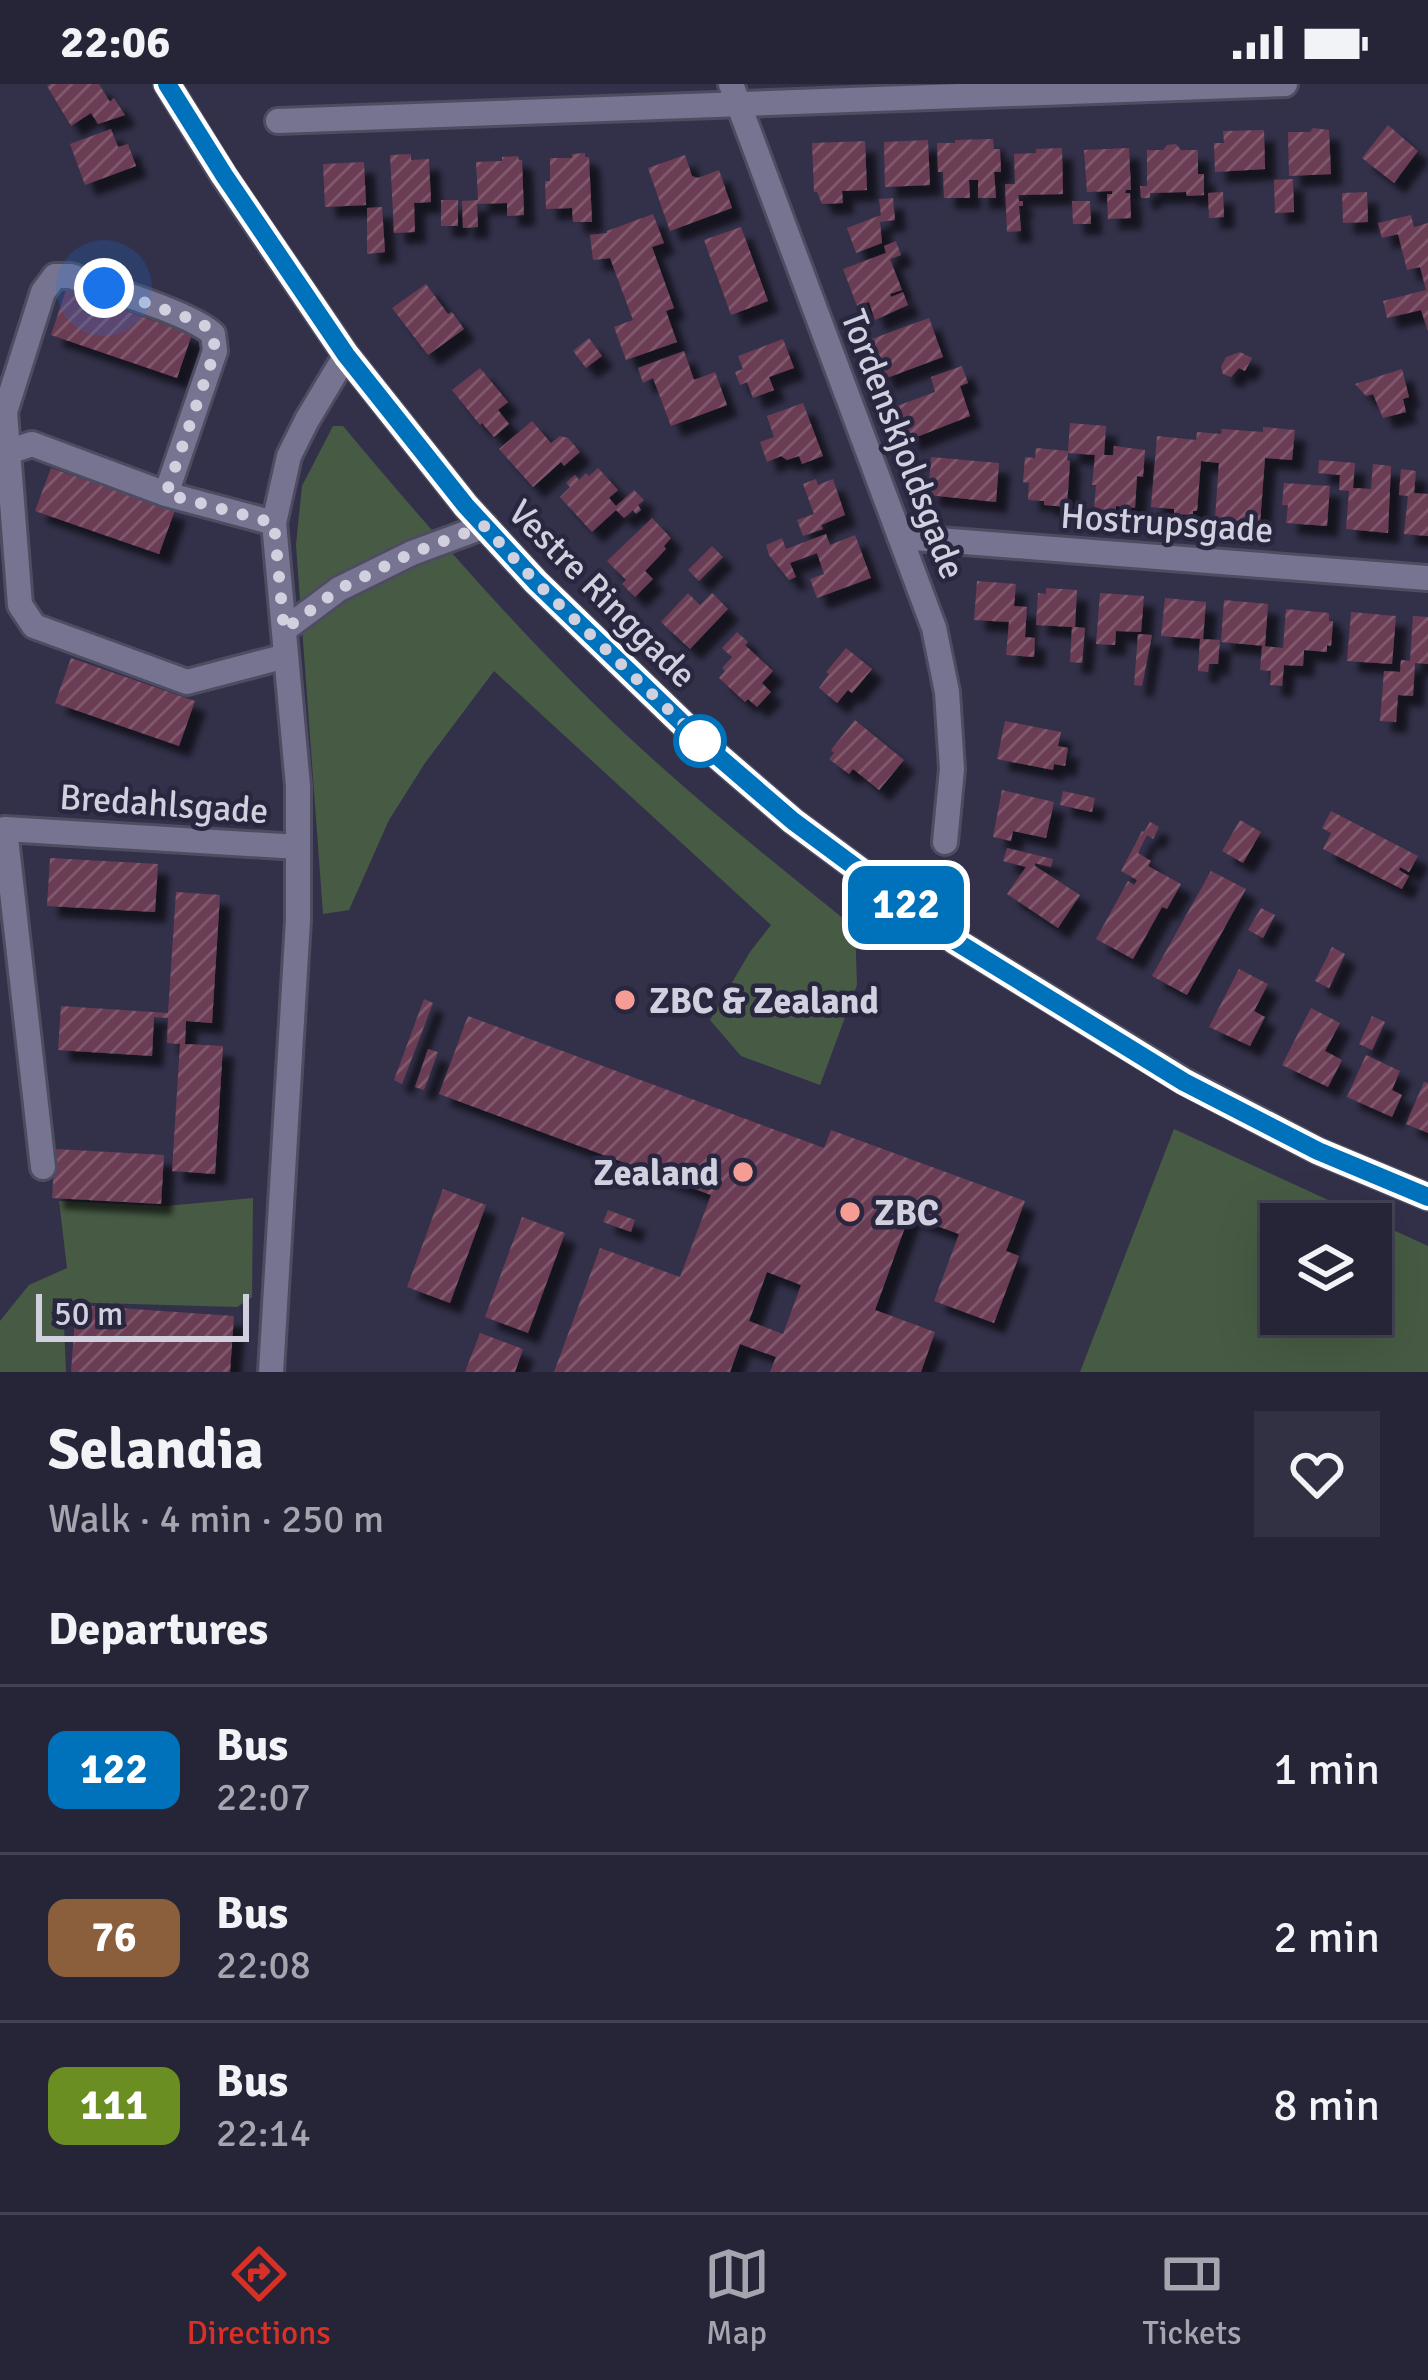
<!DOCTYPE html>
<html lang="en">
<head>
<meta charset="utf-8">
<style>
	:root { --surface:#262538; --page:#323143; --text:#f1f3f6; --muted:#a4a5ae; --line:#424253; --accent:#d93025 }
	body { margin:0; font-family:Signika,sans-serif; background:var(--page); color:var(--text); height:100vh; display:flex; flex-direction:column; font-size:45px; white-space:nowrap }
	* { box-sizing:border-box; margin:0 }
	p { font-size:39px; color:var(--muted) }
	.icon { flex:none; width:66px; height:66px; fill:none; stroke:currentColor; stroke-width:2; stroke-linecap:round; stroke-linejoin:round }
	.map { position:relative; height:1288px; overflow:hidden }
	.drawer { display:flex; flex-direction:column; background:var(--surface); flex:1 }
	.drawer>* { flex:none }
	.badge { padding:0 24px; border-radius:18px; font-size:42px; line-height:78px }
	.tools { position:absolute; left:1260px; top:1119px; display:grid; gap:24px }
	.tools a { display:grid; place-items:center; width:132px; height:132px; border-radius:0px; background:var(--surface); box-shadow:0 12px 48px #0002,0 0 0 3px var(--line); font-size:60px }
	.scale { position:absolute; left:36px; bottom:30px; width:213px; box-sizing:border-box; padding-left:12px; border:6px solid #d0d0df; border-top:0; font-size:33px; line-height:42px; white-space:nowrap; color:#d0d0df; -webkit-text-stroke:9px #29273f; paint-order:stroke }
	.you { position:absolute; width:60px; height:60px; margin:-30px; border:9px solid #fff; border-radius:50%; background:#1a73e8; box-shadow:0 0 0 18px #1a73e833 }
	.map>.badge { position:absolute; translate:-50% -50%; box-shadow:0 0 0 6px #fff }
	h2 { padding:0 48px; font-size:45px; line-height:108px }
	.round { display:grid; place-items:center; flex:none; width:126px; height:126px; border-radius:0px; background:var(--page) }
	.headline { display:flex; align-items:center; justify-content:space-between; height:204px; padding:0 48px }
	h1 { font-size:57px; font-weight:800; line-height:90px }
	ul { padding:0; list-style:none }
	li { display:flex; align-items:center; gap:36px; height:168px; padding:0 48px; border-top:3px solid var(--line) }
	li div { flex:1 }
	li b { display:block; font-size:45px }
	li em { font-style:normal }
	li .badge { min-width:132px; font-weight:700; text-align:center }
	.status { display:flex; justify-content:space-between; align-items:center; height:84px; padding:0 60px; background:var(--surface); direction:ltr }
	.status svg { height:33px; fill:currentColor }
	.menu { display:flex; justify-content:space-around; align-items:center; height:168px; border-top:3px solid var(--line); background:var(--surface); font-size:33px; color:var(--muted) }
	.menu a { display:grid; justify-items:center; gap:6px }
	.menu .current { color:var(--accent) }
	.map>svg:first-child { display:block }
	.park { fill:#475b44; fill-rule:evenodd }
	.building { fill:url(#building-hatch); fill-rule:evenodd; filter:url(#shadow) }
	.lines { fill:none; stroke-linecap:round; stroke-linejoin:round }
	.street-casing { stroke:#4e4c60; stroke-width:30 }
	.secondary-casing { stroke:#4e4c60; stroke-width:30 }
	.street { stroke:#767491; stroke-width:24 }
	.secondary { stroke:#938574; stroke-width:24 }
	.line-casing { stroke:#fff; stroke-width:27 }
	.line { stroke:#0072bc; stroke-width:18 }
	.walk { stroke:#d0d0df; stroke-width:12; stroke-dasharray:0 21.6 }
	.stop-dot { fill:#fff; stroke:#0072bc; stroke-width:6 }
	.poi-dot { fill:#f59c95; stroke:#29273f; stroke-width:4.5 }
	.labels { text-anchor:middle; stroke-width:9; stroke-linejoin:round; paint-order:stroke }
	.street-label { font-size:36px; fill:#d0d0df; stroke:#29273f }
	.poi-label { font-size:36px; font-weight:bold; fill:#d0d0df; stroke:#29273f; text-anchor:start }
</style>
</head>
<body>
<div class="status"><b>22:06</b><svg viewBox="0 0 49 12"><path d="M0 12V9h3v3zM5 12V6h3v6zM10 12V3h3v9zM15 12V0h3v12zM26 1h20v11H26zM47 4h2v5h-2z"/></svg></div>
<div class="map">
<svg width="1428" height="1288" viewBox="0 0 1428 1288">
	<defs>
		<pattern id="building-hatch" width="6" height="6" patternUnits="userSpaceOnUse" patternTransform="scale(3)"><rect width="6" height="6" fill="#6b3d54"/><path d="M-1 1l2-2M0 6l6-6M5 7l2-2" fill="none" stroke="#7f586c"/></pattern>
		<filter id="shadow"><feDropShadow dx="11" dy="11" stdDeviation="3" flood-color="#0009"/></filter>
	</defs>
	<rect width="100%" height="100%" fill="#33314a"/>
	<g class="park">
		<path d="M333 342H343C416 429 490 515 570 596 658 686 757 765 855 844L857 901 820 1001 741 972 710 936 750 868 771 841 494 587 425 679 389 736 349 826 323 830 296 461 302 402Z"/>
		<path d="M1174 1045 1428 1162V1288H1080ZM1281 1140H1371V1230H1281Z"/>
		<polygon points="253,1114 252,1213 237,1223 63,1218 66,1288 0,1288 0,1237 29,1201 67,1184 59,1117 165,1122"/>
	</g>
	<g class="building">
		<polygon points="50,0 99,0 110,18 114,14 125,31 98,40 91,29 71,42 47,2"/>
		<polygon points="1388,41 1418,67 1394,99 1362,74"/>
		<polygon points="1313,44 1329,46 1331,90 1289,92 1288,48 1310,48"/>
		<polygon points="111,45 118,63 128,60 136,82 85,101 70,60"/>
		<polygon points="1264,46 1265,85 1215,88 1214,59 1224,59 1223,47"/>
		<polygon points="993,55 994,65 1000,65 1001,88 994,88 996,114 978,114 978,96 969,96 970,114 944,114 943,88 938,88 937,59 955,59 955,56"/>
		<polygon points="928,56 930,101 885,103 884,58"/>
		<polygon points="865,57 867,106 842,107 843,119 822,120 817,108 814,108 812,59"/>
		<polygon points="1176,60 1181,66 1198,66 1198,90 1204,90 1204,111 1187,112 1186,108 1150,109 1150,114 1141,114 1140,102 1147,102 1147,66 1163,66 1167,61"/>
		<polygon points="1062,64 1063,110 1018,111 1019,117 1023,117 1023,122 1019,122 1021,147 1007,148 1005,100 1015,100 1014,70 1036,69 1036,65"/>
		<polygon points="1129,64 1131,106 1126,106 1125,109 1130,109 1131,134 1108,135 1107,110 1112,110 1112,107 1087,108 1084,66"/>
		<polygon points="585,69 585,73 589,73 592,138 573,138 572,124 546,125 545,97 550,97 550,74 572,74 572,70"/>
		<polygon points="411,70 411,76 429,75 431,118 414,119 415,148 394,149 390,71"/>
		<polygon points="685,71 692,92 698,94 719,86 732,124 670,147 648,84"/>
		<polygon points="518,72 519,76 522,76 524,131 507,132 507,119 477,120 478,143 463,144 462,117 478,116 476,78 502,77 502,73"/>
		<polygon points="364,78 366,121 325,123 323,80"/>
		<polygon points="1293,95 1294,128 1275,129 1274,96"/>
		<polygon points="1223,108 1224,133 1209,134 1208,109"/>
		<polygon points="1367,108 1368,138 1343,139 1342,109"/>
		<polygon points="893,114 895,136 880,138 882,159 856,169 847,144 881,131 879,115"/>
		<rect x="441" y="116" width="17" height="26"/>
		<polygon points="1072,117 1090,117 1091,140 1073,140"/>
		<polygon points="382,123 385,168 367,170 367,124"/>
		<polygon points="653,130 664,159 652,163 674,224 666,227 677,258 626,276 614,243 633,236 610,174 593,176 590,151 607,149 607,147"/>
		<polygon points="1411,131 1414,143 1428,139 1428,247 1421,226 1387,234 1383,217 1426,206 1420,183 1407,186 1398,150 1382,154 1378,139"/>
		<polygon points="741,143 768,217 731,231 704,156"/>
		<polygon points="896,157 901,171 890,175 902,206 890,210 891,213 903,208 908,221 875,236 869,218 857,222 843,185 886,169 884,162"/>
		<polygon points="426,200 448,230 452,228 464,245 428,271 392,224"/>
		<polygon points="66,206 192,250 177,294 51,251"/>
		<polygon points="929,234 943,273 884,295 869,256"/>
		<polygon points="589,254 602,272 586,284 573,267"/>
		<polygon points="783,255 794,284 769,293 774,306 753,314 747,298 740,301 735,288 743,285 738,272"/>
		<polygon points="684,267 694,296 715,288 727,321 671,342 653,294 643,299 638,284"/>
		<polygon points="1240,268 1252,274 1245,287 1239,284 1231,293 1223,290 1221,283 1226,273"/>
		<polygon points="962,282 968,299 960,302 970,332 909,356 897,322 935,308 931,293"/>
		<polygon points="480,284 508,318 498,326 509,340 494,353 482,339 480,341 452,306"/>
		<polygon points="1402,285 1409,313 1403,315 1406,328 1383,334 1373,310 1366,312 1355,300"/>
		<polygon points="803,319 823,372 802,380 799,372 787,376 781,372 767,378 760,358 774,353 767,332"/>
		<polygon points="532,337 551,359 560,352 568,354 580,368 564,382 561,378 533,403 499,365"/>
		<polygon points="1070,339 1106,342 1104,371 1113,371 1114,362 1145,366 1143,393 1137,392 1135,424 1116,422 1116,426 1094,425 1096,401 1092,401 1095,371 1068,369 1067,376 1070,377 1067,423 1044,421 1044,417 1028,416 1029,399 1023,398 1025,373 1035,374 1036,364 1068,367"/>
		<polygon points="1263,343 1295,346 1292,376 1265,374 1260,439 1215,435 1219,379 1201,377 1197,427 1193,427 1193,431 1174,430 1174,425 1151,423 1157,352 1196,356 1197,348 1221,350 1222,345 1263,348"/>
		<polygon points="931,373 999,379 996,418 928,411"/>
		<polygon points="1319,376 1355,379 1353,404 1371,405 1373,380 1391,382 1388,449 1346,445 1349,407 1339,406 1340,391 1318,389"/>
		<polygon points="51,384 175,426 159,470 35,427"/>
		<polygon points="598,384 618,406 609,414 616,422 634,406 644,416 638,421 641,426 636,430 633,426 624,434 616,426 592,448 560,413 570,403 566,399 575,391 579,396 586,389 589,392"/>
		<polygon points="1401,385 1416,387 1414,409 1428,410 1428,452 1404,450 1408,412 1399,411"/>
		<polygon points="816,395 818,401 833,395 845,431 821,441 823,445 803,452 797,436 814,430 803,400"/>
		<polygon points="1284,399 1330,402 1327,442 1286,439 1288,421 1282,421"/>
		<polygon points="652,434 671,454 664,462 666,465 645,487 653,495 635,513 622,500 626,496 607,477"/>
		<polygon points="826,450 830,461 855,451 871,494 817,514 810,495 824,490 817,469 790,479 796,493 789,496 769,471 766,461 782,454 786,465"/>
		<polygon points="712,462 723,473 699,497 688,486"/>
		<polygon points="977,497 1016,500 1014,522 1027,523 1025,553 1035,554 1034,573 1006,571 1009,538 974,536"/>
		<polygon points="1046,504 1077,506 1075,543 1085,544 1082,579 1070,578 1072,543 1036,541 1038,509 1046,510"/>
		<polygon points="688,509 700,521 712,509 728,525 690,565 661,538"/>
		<polygon points="1100,509 1144,512 1141,548 1116,547 1115,561 1096,560"/>
		<polygon points="1165,514 1206,518 1203,555 1161,552"/>
		<polygon points="1224,516 1268,520 1265,562 1221,558"/>
		<polygon points="1286,525 1329,529 1329,537 1333,537 1331,562 1327,561 1327,568 1304,566 1303,582 1284,581 1282,602 1270,601 1271,587 1260,586 1262,562 1283,564"/>
		<polygon points="1351,528 1396,532 1392,580 1347,577"/>
		<polygon points="1413,532 1428,533 1428,580 1415,579 1413,612 1398,611 1396,638 1380,637 1384,587 1400,588 1401,576 1410,577"/>
		<polygon points="737,548 748,558 745,561 773,587 762,599 771,608 757,623 748,615 745,618 719,594 725,587 722,584 732,573 722,564"/>
		<polygon points="1138,550 1152,551 1142,602 1134,601"/>
		<polygon points="1200,555 1220,556 1218,580 1209,580 1208,588 1198,587"/>
		<polygon points="846,564 872,585 852,609 848,606 837,619 819,604 829,590 826,588"/>
		<polygon points="71,574 195,617 179,662 55,619"/>
		<polygon points="855,636 904,676 879,706 853,685 849,690 829,675 834,669 831,666"/>
		<polygon points="1005,637 1061,648 1058,662 1068,664 1065,682 1054,680 1053,686 997,675"/>
		<polygon points="1002,706 1054,718 1046,754 1013,747 1011,757 993,753"/>
		<polygon points="1063,707 1095,714 1092,728 1060,721"/>
		<polygon points="1331,727 1418,772 1409,788 1400,783 1399,786 1409,792 1402,805 1323,765 1331,749 1322,744"/>
		<polygon points="1240,736 1261,748 1243,779 1222,767"/>
		<polygon points="1150,738 1159,743 1153,755 1147,751 1138,769 1151,777 1148,782 1181,800 1167,825 1162,823 1133,875 1096,855 1128,797 1134,801 1137,796 1121,787 1142,747 1144,748"/>
		<polygon points="1007,764 1053,775 1051,783 1035,779 1035,782 1080,811 1058,844 1007,810 1026,783 1003,777"/>
		<polygon points="50,774 158,780 155,828 47,822"/>
		<polygon points="1211,787 1246,805 1187,911 1152,892"/>
		<polygon points="176,808 220,811 212,939 186,937 185,960 223,962 215,1090 172,1087 180,960 167,959 168,934 154,933 152,972 58,966 61,922 168,929"/>
		<polygon points="1261,824 1275,831 1263,854 1248,846"/>
		<polygon points="1332,863 1345,870 1329,904 1315,897"/>
		<polygon points="1239,885 1268,900 1254,927 1265,933 1250,962 1209,943"/>
		<polygon points="424,915 433,919 402,1000 394,996"/>
		<polygon points="1311,924 1340,939 1325,967 1342,976 1328,1003 1282,981"/>
		<path d="M468 932 824 1064 831 1046 1025 1117 1006 1167 1019 1172 994 1239 934 1217 959 1150 909 1132 875 1226 935 1248 921 1288H770L776 1273 740 1260 730 1288H554L600 1164 680 1193 711 1111 439 1010ZM767 1188 801 1201 783 1250 749 1237Z"/>
		<polygon points="1372,932 1385,938 1372,966 1359,960"/>
		<polygon points="428,965 438,968 424,1006 415,1003"/>
		<polygon points="1366,971 1400,987 1392,1006 1402,1011 1392,1033 1347,1013"/>
		<polygon points="1424,998 1428,999 1428,1049 1406,1040"/>
		<polygon points="55,1065 164,1071 161,1120 52,1114"/>
		<polygon points="443,1105 486,1121 450,1219 407,1203"/>
		<polygon points="608,1126 635,1136 631,1148 603,1138"/>
		<polygon points="522,1133 565,1149 528,1249 485,1233"/>
		<polygon points="76,1221 234,1232 230,1288 71,1288"/>
		<polygon points="480,1249 523,1265 515,1288 465,1288"/>
	</g>
	<g class="lines">
		<defs>
			<g id="street">
				<polyline points="731,0 934,544 947,608 952,685 945,758"/>
				<polyline points="278,37 1285,0"/>
				<polyline points="8,368 32,360 166,410 274,439"/>
				<path d="M166 410 215 267 213 250C189 228 106 205 71 192H55L43 208 5 328 20 521 34 542 187 598 286 572"/>
				<polyline points="900,453 1428,494"/>
				<polyline points="284,546 339,505 412,469 485,442"/>
				<polyline points="43,1083 5,745 298,763"/>
				<polyline points="271,1288 298,836 298,702 274,439 289,372 307,336 346,271"/>
			</g>
			<polyline id="secondary" points="167,0 223,91 346,271 466,422 536,498 706,662 793,737 955,857 1184,997 1318,1067 1428,1113"/>
		</defs>
		<use href="#street" class="street-casing"/>
		<use href="#secondary" class="secondary-casing"/>
		<use href="#street" class="street"/>
		<use href="#secondary" class="secondary"/>
	</g>
	<g class="lines">
		<defs>
			<polyline id="line" points="167,0 224,91 346,271 466,422 536,498 706,662 793,737 955,857 1184,998 1318,1067 1428,1113"/>
		</defs>
		<use href="#line" class="line-casing"/>
		<use href="#line" class="line"/>
		<polyline class="walk" points="104,204 202,239 213,250 215,267 166,410 274,439 284,546 339,505 412,469 484,442 536,498 706,662 700,657"/>
	</g>
	<circle class="stop-dot" cx="700" cy="657" r="24"/>
	<g class="poi-dot">
		<circle cx="625" cy="916" r="12"/>
		<circle cx="743" cy="1088" r="12"/>
		<circle cx="850" cy="1128" r="12"/>
	</g>
	<g class="labels">
		<g class="street-label">
			<text transform="translate(904 360) rotate(69)" y="13">Tordenskjoldsgade</text>
			<text transform="translate(1167 438) rotate(4)" y="13">Hostrupsgade</text>
			<text transform="translate(603 509) rotate(45)" y="13">Vestre Ringgade</text>
			<text transform="translate(164 719) rotate(4)" y="13">Bredahlsgade</text>
		</g>
		<g class="poi-label">
			<text x="649" y="929">ZBC &amp; Zealand</text>
			<text x="719" y="1101" text-anchor="end">Zealand</text>
			<text x="874" y="1141">ZBC</text>
		</g>
	</g>
</svg>
<div class="tools">
<a><svg class="icon" aria-label="layers" viewBox="0 0 24 24"><path d="M12 4l9 5-9 5-9-5zM3 14l9 5 9-5"/></svg></a>
</div>
<div class="scale">50 m</div>
<div class="you" style="left:104px;top:204px"></div>
<b class="badge" style="left:906px;top:821px;background:#0072bc;color:#fff">122</b>
</div>
<section class="drawer">
<div class="headline"><div><h1>Selandia</h1><p>Walk · 4 min · 250 m</p></div><a class="round"><svg class="icon" aria-label="heart" viewBox="0 0 24 24"><path d="M12 20l-8-8c-3-5 5-10 8-4 3-6 11-1 8 4z"/></svg></a></div>
<h2>Departures</h2>
<ul>
<li><span class="badge" style="background:#0072bc;color:#fff">122</span><div><b>Bus</b><p>22:07</p></div><em>1 min</em></li>
<li><span class="badge" style="background:#8b5e3c;color:#fff">76</span><div><b>Bus</b><p>22:08</p></div><em>2 min</em></li>
<li><span class="badge" style="background:#6b8e23;color:#fff">111</span><div><b>Bus</b><p>22:14</p></div><em>8 min</em></li>
</ul>
</section>
<nav class="menu">
<a class="current"><svg class="icon" aria-label="directions" viewBox="0 0 24 24"><path d="M12 3l9 9-9 9-9-9zM9 14v-3h6M13 9l2 2-2 2"/></svg>Directions</a>
<a><svg class="icon" aria-label="map" viewBox="0 0 24 24"><path d="M3 6l6-2 6 2 6-2v14l-6 2-6-2-6 2zM9 4v14M15 6v14"/></svg>Map</a>
<a><svg class="icon" aria-label="tickets" viewBox="0 0 24 24"><path d="M3 7h18v10H3zM15 7v10"/></svg>Tickets</a>
</nav>
</body>
</html>
